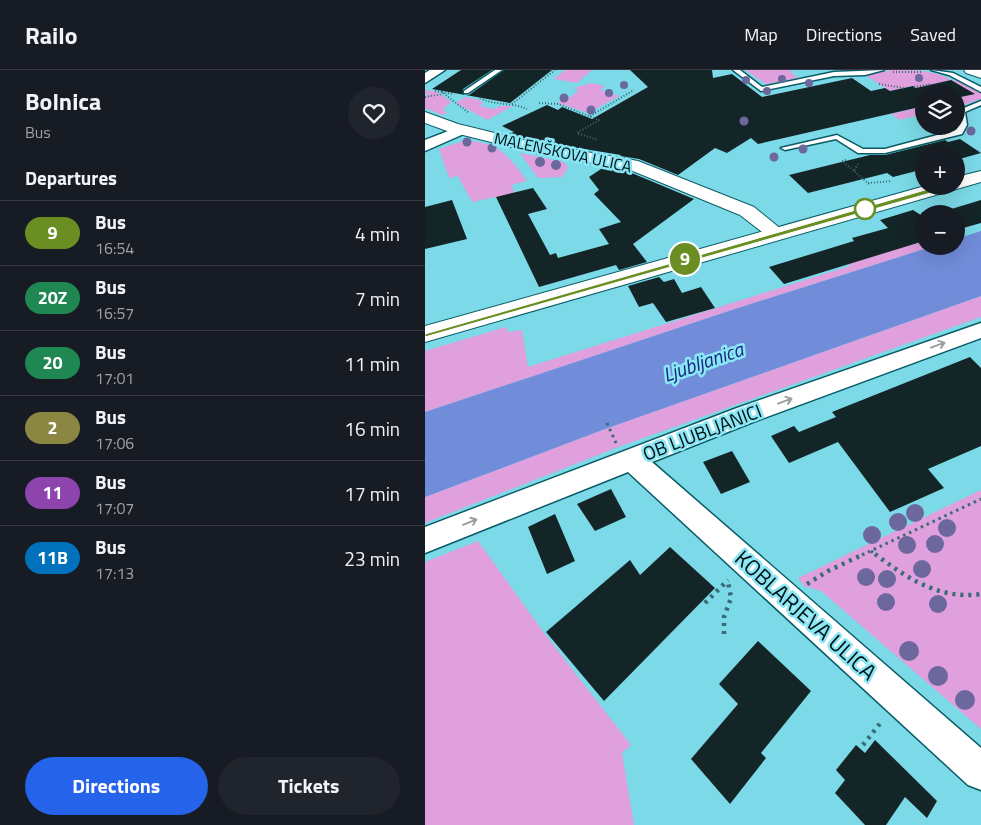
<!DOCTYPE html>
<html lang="en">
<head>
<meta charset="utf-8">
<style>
	:root { --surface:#171b24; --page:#20242c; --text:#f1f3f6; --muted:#9ea1a6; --line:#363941; --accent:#2563eb }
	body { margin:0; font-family:"Titillium Web",sans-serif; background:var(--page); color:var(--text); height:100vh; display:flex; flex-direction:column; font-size:19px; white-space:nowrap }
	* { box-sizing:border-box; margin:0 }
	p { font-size:16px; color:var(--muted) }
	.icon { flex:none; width:28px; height:28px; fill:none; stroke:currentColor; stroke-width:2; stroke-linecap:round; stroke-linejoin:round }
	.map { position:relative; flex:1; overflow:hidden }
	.side { display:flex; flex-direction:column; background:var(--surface); width:425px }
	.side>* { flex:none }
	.badge { padding:0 10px; border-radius:16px; font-size:18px; line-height:32px }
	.buttons { position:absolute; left:490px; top:15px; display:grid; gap:10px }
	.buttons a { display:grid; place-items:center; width:50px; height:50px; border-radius:50%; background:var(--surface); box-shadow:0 5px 20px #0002; font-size:25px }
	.map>.badge { position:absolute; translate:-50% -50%; box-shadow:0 0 0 2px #fff }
	h2 { padding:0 25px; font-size:19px; line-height:45px }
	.round { display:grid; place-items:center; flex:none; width:52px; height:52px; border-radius:26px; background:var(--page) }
	.head { display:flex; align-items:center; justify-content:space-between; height:85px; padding:0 25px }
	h1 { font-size:24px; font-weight:700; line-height:38px }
	.cta { display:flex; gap:10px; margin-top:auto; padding:10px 25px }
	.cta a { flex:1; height:58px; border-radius:30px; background:var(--accent); color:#fff; font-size:20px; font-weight:700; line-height:58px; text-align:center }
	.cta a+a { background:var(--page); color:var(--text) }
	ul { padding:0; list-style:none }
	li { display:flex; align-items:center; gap:15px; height:65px; padding:0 25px; border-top:1px solid var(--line) }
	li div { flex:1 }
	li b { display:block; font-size:19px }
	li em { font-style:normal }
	li .badge { min-width:55px; font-weight:700; text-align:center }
	header { display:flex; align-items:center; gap:30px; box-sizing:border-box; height:70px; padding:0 25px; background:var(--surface); border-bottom:1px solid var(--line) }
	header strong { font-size:24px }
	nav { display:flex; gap:28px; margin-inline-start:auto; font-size:18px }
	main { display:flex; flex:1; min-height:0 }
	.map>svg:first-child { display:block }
	.green { fill:#e0a0de }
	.water { fill:#718dda }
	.building { fill:#142528 }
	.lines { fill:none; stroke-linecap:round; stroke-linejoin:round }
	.lane-casing { stroke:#095c66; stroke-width:3 }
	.street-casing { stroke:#095c66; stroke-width:3 }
	.secondary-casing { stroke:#095c66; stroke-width:2 }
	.primary-casing { stroke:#095c66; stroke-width:2 }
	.path-far2 { stroke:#386b73; stroke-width:2; stroke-dasharray:1 2; stroke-linecap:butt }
	.path-far1 { stroke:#386b73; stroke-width:3; stroke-dasharray:2.5 4; stroke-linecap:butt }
	.path { stroke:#386b73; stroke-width:4.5; stroke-dasharray:3 5; stroke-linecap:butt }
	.lane { fill:#fff; fill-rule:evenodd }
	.street { fill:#fff; fill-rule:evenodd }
	.secondary { fill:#fff; fill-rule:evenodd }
	.primary { fill:#fff; fill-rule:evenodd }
	.tree { fill:#6c679d }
	.oneway { stroke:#999fa0 }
	.line { fill:#6b8e23; stroke:#fff }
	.stop-dot { fill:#fff; stroke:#6b8e23; stroke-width:2.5 }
	.labels { text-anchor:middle; stroke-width:5; stroke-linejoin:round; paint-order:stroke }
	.far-street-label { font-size:16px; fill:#001012; stroke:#8ae6f4 }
	.street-label { font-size:19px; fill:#001012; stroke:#8ae6f4 }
	.water-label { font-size:20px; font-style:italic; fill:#172881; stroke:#8ae6f4 }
	.near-street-label { font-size:22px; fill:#001012; stroke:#8ae6f4 }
</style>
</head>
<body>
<header>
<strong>Railo</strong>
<nav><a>Map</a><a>Directions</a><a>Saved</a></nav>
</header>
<main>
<section class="side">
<div class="head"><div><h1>Bolnica</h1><p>Bus</p></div><a class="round"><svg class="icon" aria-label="heart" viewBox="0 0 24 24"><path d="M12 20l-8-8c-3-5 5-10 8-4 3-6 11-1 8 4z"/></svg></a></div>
<h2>Departures</h2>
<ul>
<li><span class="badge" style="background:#6b8e23;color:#fff">9</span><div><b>Bus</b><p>16:54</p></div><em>4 min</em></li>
<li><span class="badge" style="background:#1f8751;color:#fff">20Z</span><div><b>Bus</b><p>16:57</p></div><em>7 min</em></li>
<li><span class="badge" style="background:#1f8751;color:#fff">20</span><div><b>Bus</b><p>17:01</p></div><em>11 min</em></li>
<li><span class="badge" style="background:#8b8742;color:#fff">2</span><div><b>Bus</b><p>17:06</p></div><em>16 min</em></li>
<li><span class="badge" style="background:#8e44ad;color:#fff">11</span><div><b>Bus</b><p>17:07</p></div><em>17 min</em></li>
<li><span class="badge" style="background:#0072bc;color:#fff">11B</span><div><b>Bus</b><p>17:13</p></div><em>23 min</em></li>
</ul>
<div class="cta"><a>Directions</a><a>Tickets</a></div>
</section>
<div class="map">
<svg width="556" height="755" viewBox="0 0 556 755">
	<rect width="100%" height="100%" fill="#7cd9e7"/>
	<g class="green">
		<polygon points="140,0 167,0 152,13 129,9"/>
		<polygon points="320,0 364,0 373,8 341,14"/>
		<path d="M467 0C486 0 511 0 526 10L535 11 556 23V29L536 36 531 41V28L549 24 526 10 492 19 487 16 465 21 440 5Z"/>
		<polygon points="166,13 180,16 176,20 194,26 163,43 133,33 139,27 143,29 154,20 149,18"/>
		<polygon points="0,20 15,22 13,25 17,25 26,32 18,39 22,43 17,45 0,38 0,28 4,27 0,27 3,24 0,24"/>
		<polygon points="40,27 55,30 58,33 55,36 70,39 74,36 88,36 62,50 31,33"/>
		<polygon points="499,36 499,52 490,46 475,50 466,44"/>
		<path d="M38 71C73 71 83 85 102 111L86 115 90 123 47 132 33 106 24 108 14 79Z"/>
		<polygon points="95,83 139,92 143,98 137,107 113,108"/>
		<polygon points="499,171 499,176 509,176 310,239 0,342 0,281 81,257 83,262 97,260 103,297 425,196 423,192"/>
		<polygon points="556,226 556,247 196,376 0,453 0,427 180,359"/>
		<polygon points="556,420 556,659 396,521 379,516 373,508"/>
		<polygon points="53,471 119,563 206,675 197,683 209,755 0,755 0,492"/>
	</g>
	<polygon class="water" points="556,161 556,226 180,359 0,427 0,342 310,239 509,176 531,176 531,169"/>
	<g class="building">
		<polygon points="36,0 67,0 38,19 39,25 44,25 79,0 127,0 85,33 7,19"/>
		<polygon points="205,0 287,0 288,8 307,4 337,27 427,8 446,21 460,18 465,21 488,16 491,18 526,10 550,24 531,28 531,24 499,24 499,36 333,74 326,68 302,83 290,78 253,105 214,89 195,86 196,85 110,71 83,64 89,62 77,56 122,35 133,40 137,37 167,49 223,17"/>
		<polygon points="535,69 556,83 531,90 531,84 499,84 499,99 468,107 462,103 383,123 364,105 445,85 460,85 520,70 523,72"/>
		<polygon points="179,97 202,101 269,129 208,174 222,192 194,200 191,195 114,217 71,127 108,118 122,139 103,144 125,185 131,183 133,188 184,174 174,159 196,152 169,124 174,120 164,107"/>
		<polygon points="27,130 42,169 0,179 0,137"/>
		<polygon points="556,130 556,153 531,160 531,144 510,144"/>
		<polygon points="488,140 499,147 499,171 359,214 344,197 429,171 427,168 463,158 455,150"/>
		<polygon points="234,207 239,212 249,209 257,223 276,217 290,238 241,252 228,233 214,237 203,216"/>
		<polygon points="545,287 556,298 556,376 503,399 519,418 465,442 413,372 364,393 346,366 369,356 374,362 411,347 407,342"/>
		<polygon points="307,381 325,412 296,424 278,392"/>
		<polygon points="186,419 201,447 170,461 152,434"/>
		<polygon points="130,444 150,491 122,504 103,457"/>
		<polygon points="245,477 290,518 179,631 121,562 205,490 215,505"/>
		<polygon points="333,571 386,621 336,683 341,688 305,734 266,689 313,634 294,614"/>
		<polygon points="450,670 512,731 502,748 480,727 461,755 440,755 410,723 420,710 411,700 431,675 440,683"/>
	</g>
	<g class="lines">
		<defs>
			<g id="lane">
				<polygon points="70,0 77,0 43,23 39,23 39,21"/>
				<polygon points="308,0 315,0 337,17 409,2 459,0 440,5 409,6 336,21"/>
				<polygon points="506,0 528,3 556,17 556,22 524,5"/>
				<polygon points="556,31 556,35 540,42 542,55 537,64 460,83 433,83 411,69 360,80 356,78 412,65 438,79 460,79 531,60 534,55 534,40"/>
			</g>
			<g id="street">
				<polygon points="5,0 20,0 0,13 0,3"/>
				<polygon points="36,56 41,57 43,60 41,63 0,81 0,70"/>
				<polygon points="556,253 556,268 328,352 227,392 556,678 556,720 543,715 203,402 0,483 0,457 312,338"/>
			</g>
			<g id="secondary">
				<polygon points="539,0 556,0 556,8 541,3"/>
				<polygon points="0,42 33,54 110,73 213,91 329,137 362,164 359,168 345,168 315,145 203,99 110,83 22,61 0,53"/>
			</g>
			<polygon id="primary" points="556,101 556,112 0,272 0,256 500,116 531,116 531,107"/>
		</defs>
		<use href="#lane" class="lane-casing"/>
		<use href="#street" class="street-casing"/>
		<use href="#secondary" class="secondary-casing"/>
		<use href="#primary" class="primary-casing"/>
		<g class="path-far2">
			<polyline points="468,2 497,2"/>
			<polyline points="454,14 479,18"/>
			<polyline points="489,17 506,14"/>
			<polyline points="10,21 17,22 44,43"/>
			<polyline points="17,22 29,24"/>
			<polyline points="0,27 18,24"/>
			<path d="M55 28C70 36 87 32 102 39"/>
			<polyline points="114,33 133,34 174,50 152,63 173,70"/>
			<polyline points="87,34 130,0"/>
			<polyline points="165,46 209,20"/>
			<polyline points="421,90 417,91 429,101"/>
			<polyline points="433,94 429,101 444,114"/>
			<polyline points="443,113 467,111"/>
		</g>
		<g class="path-far1">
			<polyline points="182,353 191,373"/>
			<polyline points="446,481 451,485"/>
			<polyline points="437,485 556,429"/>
		</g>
		<g class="path">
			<path d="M450 484C482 508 514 530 556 524"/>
			<polyline points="382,514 403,501 439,484"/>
			<polyline points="280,533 303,510"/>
			<polyline points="299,564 299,547 306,528 303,512"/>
			<polyline points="438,675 457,651"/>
		</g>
		<use href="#lane" class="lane"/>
		<use href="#street" class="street"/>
		<use href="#secondary" class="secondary"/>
		<use href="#primary" class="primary"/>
	</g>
	<g class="tree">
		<circle cx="494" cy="8" r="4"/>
		<circle cx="357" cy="9" r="4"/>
		<circle cx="321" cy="10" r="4"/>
		<circle cx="384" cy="13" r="4"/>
		<circle cx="199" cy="15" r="4"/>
		<circle cx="342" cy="21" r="4"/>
		<circle cx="184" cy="23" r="4"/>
		<circle cx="139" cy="28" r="4.5"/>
		<circle cx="166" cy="40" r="4.5"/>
		<circle cx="319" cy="51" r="4.5"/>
		<circle cx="546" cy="61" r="4.5"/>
		<circle cx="42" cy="72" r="4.5"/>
		<circle cx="67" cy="78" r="4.5"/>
		<circle cx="378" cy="79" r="4.5"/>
		<circle cx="349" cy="87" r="4.5"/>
		<circle cx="115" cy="92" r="5"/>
		<circle cx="131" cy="95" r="5"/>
		<circle cx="490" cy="443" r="9"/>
		<circle cx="473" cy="452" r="9"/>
		<circle cx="522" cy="458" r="9"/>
		<circle cx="447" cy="465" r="9"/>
		<circle cx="510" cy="474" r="9"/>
		<circle cx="482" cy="475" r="9"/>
		<circle cx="497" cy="499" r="9"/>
		<circle cx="441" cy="507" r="9"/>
		<circle cx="462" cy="509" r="9"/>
		<circle cx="461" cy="532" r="9"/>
		<circle cx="513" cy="534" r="9"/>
		<circle cx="484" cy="581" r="10"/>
		<circle cx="513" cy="606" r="10"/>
		<circle cx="540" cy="630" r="10"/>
	</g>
	<defs><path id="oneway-shaft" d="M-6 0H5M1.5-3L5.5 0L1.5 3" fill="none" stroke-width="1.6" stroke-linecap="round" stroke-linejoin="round" transform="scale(1.25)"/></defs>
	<g class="oneway">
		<use href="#oneway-shaft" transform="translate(513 275) rotate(-20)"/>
		<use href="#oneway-shaft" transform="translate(360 331) rotate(-20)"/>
		<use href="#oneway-shaft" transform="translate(45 452) rotate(-22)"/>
	</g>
	<polygon class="line" points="521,114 523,118 0,267 0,264"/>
	<circle class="stop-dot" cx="440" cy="139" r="10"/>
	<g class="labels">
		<g class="far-street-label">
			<text transform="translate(138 82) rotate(12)" y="6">MALENŠKOVA ULICA</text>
		</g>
		<g class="street-label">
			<text transform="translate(277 362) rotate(-21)" y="7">OB LJUBLJANICI</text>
		</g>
		<g class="water-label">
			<text transform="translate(278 292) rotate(-19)" y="7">Ljubljanica</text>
		</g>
		<g class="near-street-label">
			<text transform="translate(381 545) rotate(42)" y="8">KOBLARJEVA ULICA</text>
		</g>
	</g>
</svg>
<div class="buttons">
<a><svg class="icon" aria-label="layers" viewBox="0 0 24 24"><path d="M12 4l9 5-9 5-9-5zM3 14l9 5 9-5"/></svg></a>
<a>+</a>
<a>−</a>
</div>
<b class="badge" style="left:260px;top:189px;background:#6b8e23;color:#fff">9</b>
</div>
</main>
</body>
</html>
